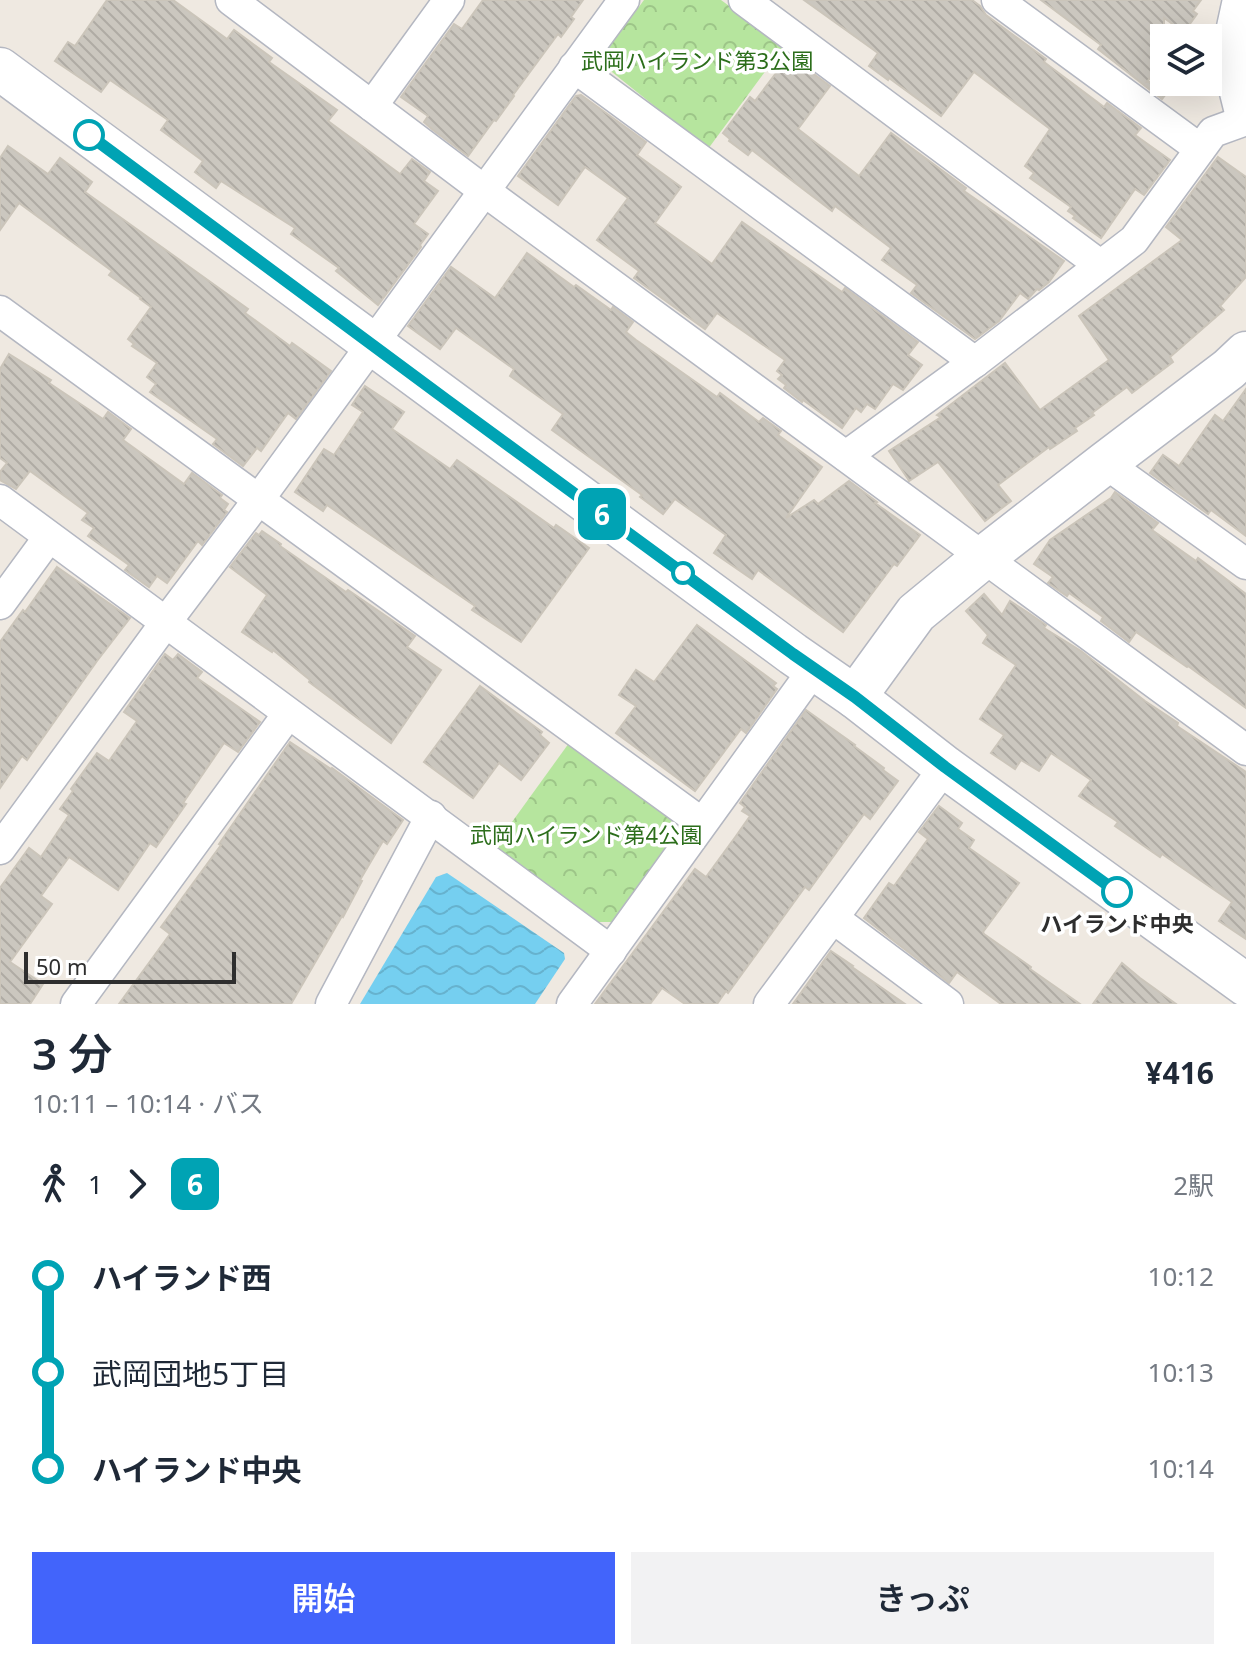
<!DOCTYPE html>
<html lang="ja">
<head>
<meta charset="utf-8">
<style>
	:root { --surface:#fff; --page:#f2f2f3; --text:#1f2937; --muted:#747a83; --accent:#4264fb }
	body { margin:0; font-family:"Noto Sans","Noto Sans JP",sans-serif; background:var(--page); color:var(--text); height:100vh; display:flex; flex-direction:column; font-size:30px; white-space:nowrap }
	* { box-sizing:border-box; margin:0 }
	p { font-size:26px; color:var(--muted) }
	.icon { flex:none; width:44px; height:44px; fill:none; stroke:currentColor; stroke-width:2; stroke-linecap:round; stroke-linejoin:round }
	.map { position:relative; height:1004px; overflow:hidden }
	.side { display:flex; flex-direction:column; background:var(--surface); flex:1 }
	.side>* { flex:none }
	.badge { padding:0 16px; border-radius:12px; font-size:28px; line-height:52px }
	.fabs { position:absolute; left:1150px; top:24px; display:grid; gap:16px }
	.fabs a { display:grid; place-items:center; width:72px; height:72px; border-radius:0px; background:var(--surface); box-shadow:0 8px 32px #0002; font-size:40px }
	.scale { position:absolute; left:24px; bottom:20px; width:212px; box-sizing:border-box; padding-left:8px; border:4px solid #2e2e2e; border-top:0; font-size:22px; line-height:28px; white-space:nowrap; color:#2e2e2e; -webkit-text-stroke:6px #fff; paint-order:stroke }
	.map>.badge { position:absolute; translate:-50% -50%; box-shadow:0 0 0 4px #fff }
	.legs { display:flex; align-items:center; gap:12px; height:88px; padding:0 32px; font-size:26px }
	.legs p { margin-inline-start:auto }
	.summary { display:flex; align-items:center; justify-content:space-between; height:136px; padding:0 32px }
	h1 { font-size:44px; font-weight:600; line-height:60px }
	.primary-button { display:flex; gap:16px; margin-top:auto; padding:16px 32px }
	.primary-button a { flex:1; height:92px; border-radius:0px; background:var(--accent); color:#fff; font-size:32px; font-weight:600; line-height:92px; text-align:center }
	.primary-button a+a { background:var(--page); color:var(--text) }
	ul { padding:0 32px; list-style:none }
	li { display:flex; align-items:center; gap:28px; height:96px; font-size:30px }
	li i { display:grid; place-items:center; width:12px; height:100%; margin:0 10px; background:currentColor }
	li i::after { content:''; width:20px; height:20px; margin:-10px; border:6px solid; border-radius:50%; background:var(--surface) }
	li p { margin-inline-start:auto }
	li:first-child i { background:linear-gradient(#0000 50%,currentColor 0) }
	li:last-child i { background:linear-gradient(currentColor 50%,#0000 0) }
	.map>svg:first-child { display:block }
	.park { fill:url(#park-crowns) }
	.water { fill:url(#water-waves) }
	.building { fill:url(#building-back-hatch); stroke:#cbc5ba; stroke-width:2 }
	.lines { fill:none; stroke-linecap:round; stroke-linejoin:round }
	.street-casing { stroke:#b4b7c1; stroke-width:33 }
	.secondary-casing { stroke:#b4b7c1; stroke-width:45 }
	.street { stroke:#fff; stroke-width:30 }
	.secondary { stroke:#fff; stroke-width:42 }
	.line-1-casing { stroke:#fff; stroke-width:18 }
	.line-1 { stroke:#00a3b4; stroke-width:12 }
	.stop-1-dot { fill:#fff; stroke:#00a3b4; stroke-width:4 }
	.labels { text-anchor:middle; stroke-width:7; stroke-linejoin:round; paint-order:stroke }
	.park-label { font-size:22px; fill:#2c6e1b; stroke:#fff }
	.stop-label { font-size:22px; font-weight:bold; fill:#2e2e2e; stroke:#fff }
</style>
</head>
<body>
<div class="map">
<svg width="1246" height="1004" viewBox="0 0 1246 1004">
	<defs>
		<pattern id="park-crowns" width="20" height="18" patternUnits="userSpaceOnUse" patternTransform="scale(2)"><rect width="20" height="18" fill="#b6e59e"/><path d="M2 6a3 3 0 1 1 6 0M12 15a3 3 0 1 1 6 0" fill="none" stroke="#9dc588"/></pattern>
		<pattern id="water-waves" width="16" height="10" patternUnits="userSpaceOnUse" patternTransform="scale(2)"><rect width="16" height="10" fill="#75cff0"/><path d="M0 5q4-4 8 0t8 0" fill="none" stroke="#66b2ce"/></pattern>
		<pattern id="building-back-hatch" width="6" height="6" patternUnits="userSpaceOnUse" patternTransform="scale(2)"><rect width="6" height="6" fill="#cbc7bf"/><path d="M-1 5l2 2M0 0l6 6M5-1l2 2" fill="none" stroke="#afaba4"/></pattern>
	</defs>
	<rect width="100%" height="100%" fill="#efe9e1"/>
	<g class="park">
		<polygon points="644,0 721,0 784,46 708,149 607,68 605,53"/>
		<polygon points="569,743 671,818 673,838 613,922 596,922 494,847"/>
	</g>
	<polygon class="water" points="447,873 564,953 565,959 535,1004 360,1004 436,877"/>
	<g class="building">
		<polygon points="107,0 173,0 227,39 234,30 272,58 269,62 337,110 328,121 400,174 412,159 430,172 424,181 438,191 414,224 428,234 420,245 421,247 378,305 336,271 339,268 291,234 295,228 221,181 216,188 195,172 203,161 161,130 168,120 110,80 101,92 55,61 68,42 75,46"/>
		<polygon points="483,0 583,0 571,17 574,19 561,37 558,34 513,95 514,96 496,121 494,120 468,156 433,130 424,122 428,116 401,97 454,24 462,29"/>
		<polygon points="804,0 972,0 980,6 986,15 1046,59 1044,62 1104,107 1107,103 1141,128 1135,135 1170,160 1144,195 1135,189 1101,238 1073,218 1075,216 1068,211 1071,207 1030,178 1034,173 1025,166 1050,129 974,72 941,116 889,78 888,80 869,66 878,53"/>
		<polygon points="1041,0 1201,0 1193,11 1197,14 1184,32 1164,18 1164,59 1147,82 1175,82 1162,99 1098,49 1101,45"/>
		<polygon points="789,56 830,86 798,129 859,176 891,133 966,188 964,191 1064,261 1049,282 1039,290 1037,289 1028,299 1020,293 999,321 975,339 911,293 917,285 882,260 891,248 835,206 832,211 752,150 748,155 729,141 730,139 723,133 750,97 755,101"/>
		<polygon points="581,95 646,142 637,155 681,187 655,223 712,264 742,222 842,292 845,288 918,342 908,355 922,365 903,390 893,384 875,409 867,404 861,412 856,408 842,428 803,400 802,402 784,388 786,385 778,379 782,375 777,371 785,360 717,313 705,329 634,278 639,271 597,240 628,198 585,167 558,205 518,176 576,96"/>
		<polygon points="8,146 48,174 60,158 92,182 85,192 248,309 245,313 290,346 292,343 331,371 296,419 288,413 261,451 257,448 243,466 213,444 217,439 150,392 156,384 147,377 157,363 132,346 134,344 128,339 151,307 140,299 141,298 109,275 112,271 19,203 0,230 0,158"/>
		<polygon points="1218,157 1246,177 1246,277 1220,306 1224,310 1170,357 1173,362 1132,393 1127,387 1092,413 1094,415 1075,428 1077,431 1050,449 1049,447 998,485 1011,501 985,521 938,462 909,481 908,479 889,451 941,417 937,415 1005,363 1040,410 1109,360 1079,316 1182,240 1166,227"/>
		<polygon points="527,253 574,287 576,285 611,310 613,307 633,322 626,332 636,340 717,397 720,393 759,422 763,418 781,431 778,435 822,467 786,518 814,500 818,504 849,481 877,502 875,503 920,535 897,566 894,564 843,632 758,570 752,579 714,553 726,535 675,499 663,514 640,497 642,495 552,430 563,414 510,376 514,369 456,328 440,349 408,326 451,267 495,298"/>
		<polygon points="9,354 51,380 49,383 103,419 108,412 131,429 123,440 184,484 192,473 222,495 220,498 228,504 224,510 227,512 202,545 198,541 167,583 157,576 149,587 125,570 129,565 88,536 94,528 82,520 88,513 30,471 16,489 0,480 0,472 7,463 0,458 0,369"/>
		<polygon points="365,386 404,412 392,429 450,469 457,460 554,528 556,525 589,548 521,642 472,610 475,606 327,505 323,511 295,492 324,449 334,455 363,412 352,405"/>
		<polygon points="1246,389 1246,536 1211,510 1208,514 1150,473 1163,455 1179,466 1215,415 1223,421"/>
		<polygon points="1115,492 1158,523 1152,530 1196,561 1198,558 1246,594 1246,708 1188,666 1187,667 1136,632 1129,642 1101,621 1103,617 1069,593 1067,596 1048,583 1053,577 1034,564 1050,540 1111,498"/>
		<polygon points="262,531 281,544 280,546 346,592 348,590 415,636 407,647 441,670 391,743 309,682 310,680 273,650 272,652 242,632 267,595 230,567 256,533 259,535"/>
		<polygon points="57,567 130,618 97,661 27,760 22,756 0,788 0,642 23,610 25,612"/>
		<polygon points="984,594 1002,615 1010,601 1027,612 1046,625 1044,628 1081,651 1145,701 1178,723 1177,726 1246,772 1246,939 1219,921 1232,902 1162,854 1160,857 1115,826 1118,822 1079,796 1091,780 1051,753 1039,771 1021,760 1015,769 991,753 1004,735 980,719 1016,665 983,643 988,635 966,611"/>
		<polygon points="697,625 776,683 773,686 777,689 746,733 741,729 695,791 616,733 636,706 619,695 636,670 654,682"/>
		<polygon points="165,654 173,660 178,654 202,672 197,678 260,722 238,752 224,743 183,803 186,804 156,847 150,843 118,890 69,857 41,896 52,904 10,962 43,984 30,1004 0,1004 0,888 29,848 41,857 69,815 60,809 73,791 71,789 97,753 109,761 137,721 124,712"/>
		<polygon points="480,686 542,732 540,735 549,743 521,780 499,763 473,798 424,762"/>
		<polygon points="806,710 855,745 854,746 884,768 883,770 898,781 870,819 864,814 809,890 805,887 728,993 726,991 717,1004 685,1004 662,988 650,1004 595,1004 695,869 706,877 736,836 750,816 742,811 745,807 740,803"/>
		<polygon points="290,742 331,769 332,768 403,820 387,844 383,841 360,880 362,881 343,917 342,916 291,1004 119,1004 170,934 161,927 221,845 219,844"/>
		<polygon points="939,806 962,823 958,829 974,840 969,848 1019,883 983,932 984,934 1031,967 1030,969 1080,1004 1001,1004 957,972 949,983 864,918 889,883 894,886 928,839 919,832"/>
		<polygon points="831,951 853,966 852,967 905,1004 793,1004"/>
		<polygon points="1122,963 1140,978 1176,1004 1093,1004"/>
	</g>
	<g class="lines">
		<defs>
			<g id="street">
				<polyline points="231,0 498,201 1246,750"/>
				<polyline points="744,0 1100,265"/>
				<polyline points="997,0 1200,149"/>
				<polyline points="574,67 975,362"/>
				<polyline points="372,106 449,0"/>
				<polyline points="0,311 702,823"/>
				<polyline points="846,456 975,362 1134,240 1213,132 1246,120"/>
				<polyline points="1105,463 1246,564"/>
				<polyline points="0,500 611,951"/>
				<polyline points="0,604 49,537"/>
				<polyline points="0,849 166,622 259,499 624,0"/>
				<polyline points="833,918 948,1004"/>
				<polyline points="76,1004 288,714"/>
				<polyline points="331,1004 431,816"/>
				<polyline points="572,1004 814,669"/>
				<polyline points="769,1004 945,767"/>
			</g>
			<g id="secondary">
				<polyline points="1244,0 1236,37 1235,68 1246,112"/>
				<polyline points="0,69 793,654 855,697 945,767 1246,985"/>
				<polyline points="855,697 916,613 984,557 1105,463 1229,369 1246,353"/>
			</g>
		</defs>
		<use href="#street" class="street-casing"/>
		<use href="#secondary" class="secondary-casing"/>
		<use href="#street" class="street"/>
		<use href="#secondary" class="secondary"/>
	</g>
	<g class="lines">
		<defs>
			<polyline id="line-1" points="89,135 448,401 793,654 855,697 945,767 1117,892"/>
		</defs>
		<use href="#line-1" class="line-1-casing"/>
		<use href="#line-1" class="line-1"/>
	</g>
	<g class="stop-1-dot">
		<circle cx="89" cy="135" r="14"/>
		<circle cx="683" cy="573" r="10"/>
		<circle cx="1117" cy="892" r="14"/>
	</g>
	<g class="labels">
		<g class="park-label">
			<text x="697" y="69">武岡ハイランド第3公園</text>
			<text x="586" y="843">武岡ハイランド第4公園</text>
		</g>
		<g class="stop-label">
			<text x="1117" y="932">ハイランド中央</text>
		</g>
	</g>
</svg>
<div class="fabs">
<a><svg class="icon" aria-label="layers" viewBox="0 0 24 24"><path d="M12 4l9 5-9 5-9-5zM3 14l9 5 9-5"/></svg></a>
</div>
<div class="scale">50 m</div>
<b class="badge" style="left:602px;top:514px;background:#00a3b4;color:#fff">6</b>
</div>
<section class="side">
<div class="summary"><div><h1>3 分</h1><p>10:11 – 10:14 · バス</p></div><b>¥416</b></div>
<div class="legs"><svg class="icon" aria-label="walk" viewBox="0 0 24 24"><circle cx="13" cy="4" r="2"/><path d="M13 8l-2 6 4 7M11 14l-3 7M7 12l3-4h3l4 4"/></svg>1<svg class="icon" aria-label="forward" viewBox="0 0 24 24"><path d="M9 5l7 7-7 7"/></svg><b class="badge" style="background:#00a3b4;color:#fff">6</b><p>2駅</p></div>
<ul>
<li><i style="color:#00a3b4"></i><b>ハイランド西</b><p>10:12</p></li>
<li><i style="color:#00a3b4"></i><span>武岡団地5丁目</span><p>10:13</p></li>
<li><i style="color:#00a3b4"></i><b>ハイランド中央</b><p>10:14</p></li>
</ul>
<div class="primary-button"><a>開始</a><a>きっぷ</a></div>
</section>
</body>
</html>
